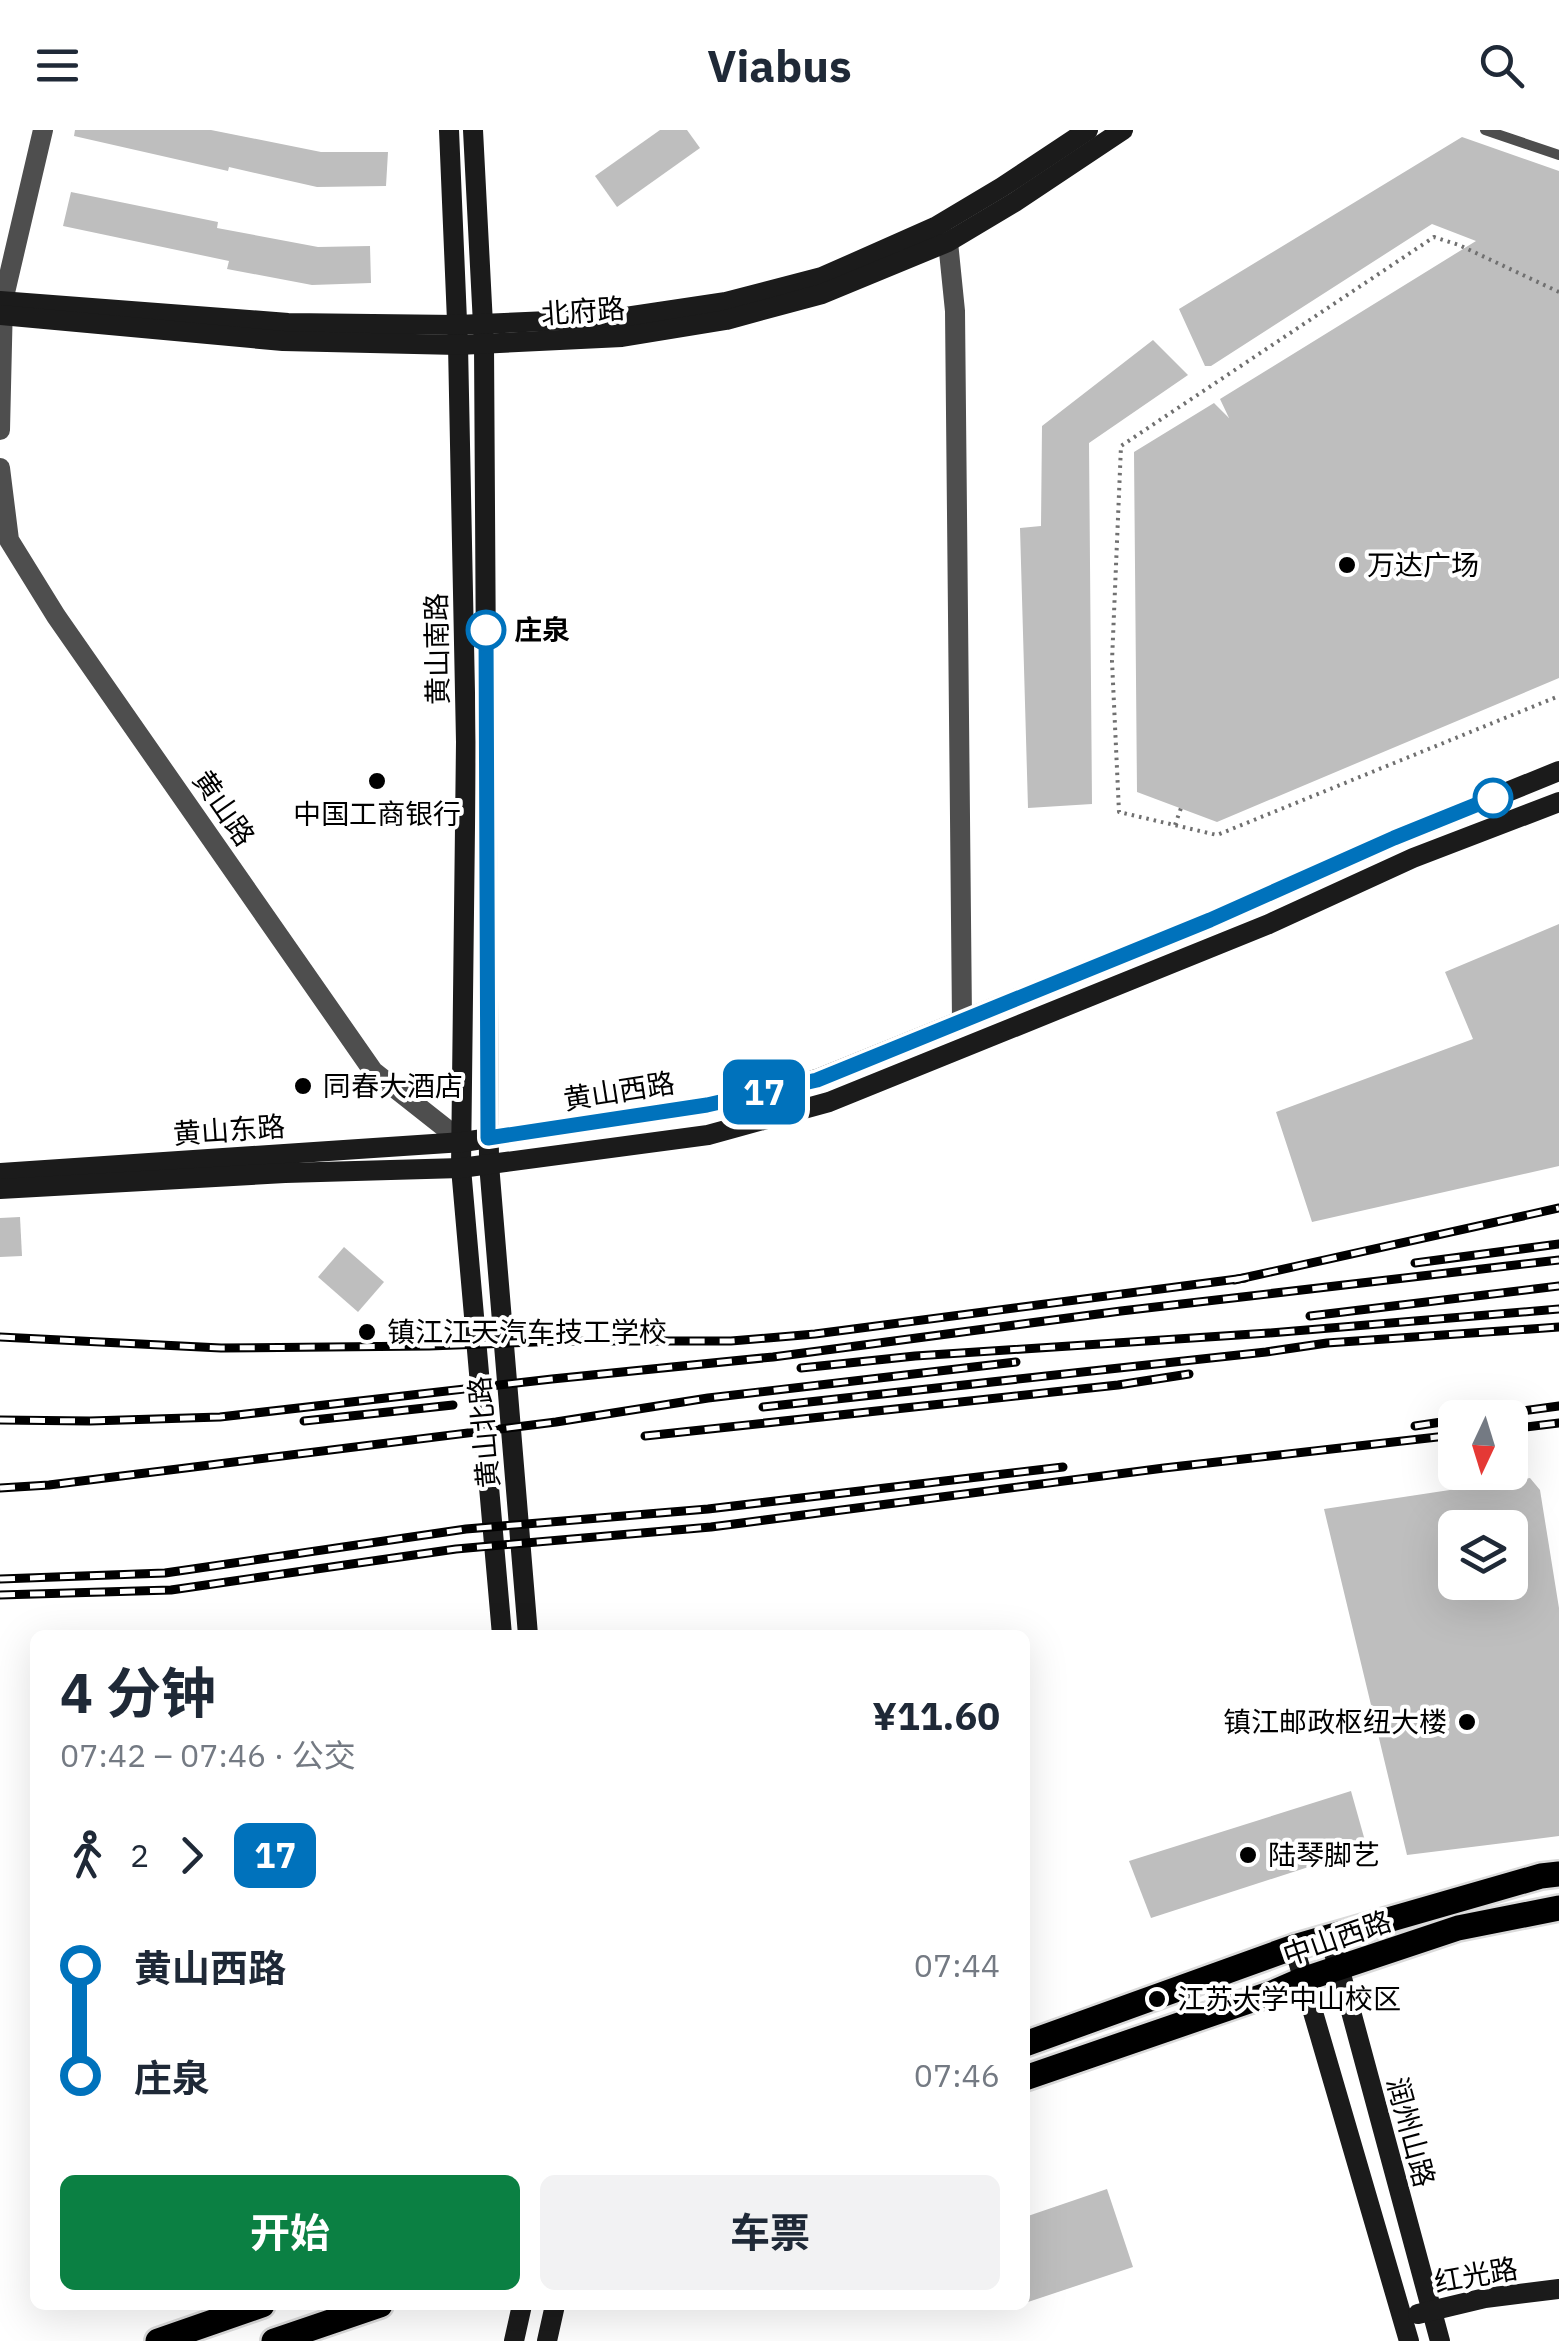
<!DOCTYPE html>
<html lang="zh">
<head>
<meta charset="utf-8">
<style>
	:root { --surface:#fff; --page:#f2f2f3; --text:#1f2937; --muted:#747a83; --accent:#0b8043 }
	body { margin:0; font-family:"IBM Plex Sans","Noto Sans SC",sans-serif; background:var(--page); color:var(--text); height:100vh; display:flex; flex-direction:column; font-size:38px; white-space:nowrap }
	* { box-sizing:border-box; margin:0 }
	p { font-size:32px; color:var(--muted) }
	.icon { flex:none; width:55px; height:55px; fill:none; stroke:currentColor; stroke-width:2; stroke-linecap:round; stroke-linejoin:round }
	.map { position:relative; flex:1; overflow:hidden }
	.sheet { position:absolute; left:30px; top:1500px; width:1000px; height:680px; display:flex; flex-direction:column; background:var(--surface); border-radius:15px; box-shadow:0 10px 40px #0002 }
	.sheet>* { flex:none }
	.badge { padding:0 20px; border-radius:15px; font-size:35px; line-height:65px }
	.needle { width:65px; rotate:184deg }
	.fabs { position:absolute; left:1438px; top:1270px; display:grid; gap:20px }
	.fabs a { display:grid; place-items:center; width:90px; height:90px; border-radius:15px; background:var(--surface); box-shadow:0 10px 40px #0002; font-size:50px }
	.map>.badge { position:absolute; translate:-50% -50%; box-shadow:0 0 0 5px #fff }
	.legs { display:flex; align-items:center; gap:15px; height:110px; padding:0 30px; font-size:32px }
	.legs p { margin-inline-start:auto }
	.summary { display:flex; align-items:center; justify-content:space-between; height:170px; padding:0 30px }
	h1 { font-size:55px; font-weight:700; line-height:75px }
	.primary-button { display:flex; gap:20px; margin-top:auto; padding:20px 30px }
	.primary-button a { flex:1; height:115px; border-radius:15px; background:var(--accent); color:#fff; font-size:40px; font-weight:700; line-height:115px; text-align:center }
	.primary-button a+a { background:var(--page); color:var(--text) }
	ul { padding:0 30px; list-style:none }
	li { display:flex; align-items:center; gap:35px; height:110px; font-size:38px }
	li i { display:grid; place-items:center; width:15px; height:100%; margin:0 12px; background:currentColor }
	li i::after { content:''; width:25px; height:25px; margin:-12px; border:8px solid; border-radius:50%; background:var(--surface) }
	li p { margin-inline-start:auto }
	li:first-child i { background:linear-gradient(#0000 50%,currentColor 0) }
	li:last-child i { background:linear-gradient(currentColor 50%,#0000 0) }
	header { display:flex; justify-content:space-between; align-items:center; height:130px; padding:0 30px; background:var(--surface); font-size:45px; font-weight:700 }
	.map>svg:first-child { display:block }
	.building { fill:#bebebe; fill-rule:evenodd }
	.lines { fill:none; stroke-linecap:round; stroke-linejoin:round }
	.primary-casing { stroke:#dbdbdb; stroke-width:30 }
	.path { stroke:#707070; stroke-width:4; stroke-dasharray:2.5 5; stroke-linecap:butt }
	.lane { stroke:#4e4e4e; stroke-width:10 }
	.street { stroke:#4e4e4e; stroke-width:20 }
	.secondary { stroke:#1b1b1b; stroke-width:20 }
	.primary { stroke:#000; stroke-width:25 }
	.rail-casing { stroke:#000; stroke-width:9 }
	.rail { stroke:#fff; stroke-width:5; stroke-dasharray:15; stroke-linecap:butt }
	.line-1-casing { stroke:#fff; stroke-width:22 }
	.line-1 { stroke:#0072bc; stroke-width:15 }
	.poi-dot { fill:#000; stroke:#fff; stroke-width:4 }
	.stop-1-dot { fill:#fff; stroke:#0072bc; stroke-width:5 }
	.labels { text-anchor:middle; stroke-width:8; stroke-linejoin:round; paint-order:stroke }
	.street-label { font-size:28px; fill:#000; stroke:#fff }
	.poi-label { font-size:28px; fill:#000; stroke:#fff; text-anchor:start }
	.stop-label { font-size:28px; font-weight:bold; fill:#000; stroke:#fff; text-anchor:start }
</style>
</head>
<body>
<header><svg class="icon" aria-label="menu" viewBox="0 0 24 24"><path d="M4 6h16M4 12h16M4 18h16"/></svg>Viabus<svg class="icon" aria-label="search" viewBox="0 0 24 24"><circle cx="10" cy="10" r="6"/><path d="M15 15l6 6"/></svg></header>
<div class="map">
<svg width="1559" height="2211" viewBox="0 0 1559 2211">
	<rect width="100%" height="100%" fill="#fff"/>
	<g class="building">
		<polygon points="75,0 211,0 321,22 388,22 386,56 317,57 229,37 228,41 74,6"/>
		<polygon points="660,0 687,0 700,18 617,77 595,46"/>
		<polygon points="1462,7 1559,41 1559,548 1217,692 1137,662 1134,322 1214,273 1229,288 1220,269 1476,111 1432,94 1211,236 1205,236 1179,179"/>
		<polygon points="71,62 218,92 217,98 318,117 370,116 371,153 312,155 227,139 229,131 63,96"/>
		<polygon points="1153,210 1188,245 1089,313 1092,674 1028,678 1020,398 1041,396 1042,296"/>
		<polygon points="1559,794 1559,1036 1312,1092 1276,982 1473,909 1445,842"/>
		<polygon points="20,1087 22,1126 0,1127 0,1088"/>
		<polygon points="344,1117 384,1152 358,1182 318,1147"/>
		<path d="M1530 1348 1540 1360 1559 1478V1706L1407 1725 1324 1379ZM1455 1398H1510V1452H1455Z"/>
		<polygon points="1351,1661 1367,1718 1151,1788 1129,1731"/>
		<polygon points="1107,2059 1133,2137 1025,2173 1025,2087"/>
	</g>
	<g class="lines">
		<defs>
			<g id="primary">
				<polyline points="1025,1914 1294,1817 1541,1746 1559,1744"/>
				<polyline points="1025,1948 1272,1863 1302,1850 1458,1798 1559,1778"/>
				<polyline points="158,2211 262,2175"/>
				<polyline points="274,2211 380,2175"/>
			</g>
		</defs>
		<use href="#primary" class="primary-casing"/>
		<g class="path">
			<polyline points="1559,162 1459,115 1434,107 1121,316 1112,531 1119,682 1217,705 1559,566"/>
			<polyline points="1175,695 1181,678"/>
		</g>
		<polyline class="lane" points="1485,0 1559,25"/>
		<g class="street">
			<polyline points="939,101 948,112 955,181 962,890"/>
			<polyline points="0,300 3,171 43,0"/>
			<polyline points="0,338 9,410 56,486 373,941 463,1012"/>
		</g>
		<g class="secondary">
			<polyline points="449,0 458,215 466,612 461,1038 502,1505"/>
			<polyline points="473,0 484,214 489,1034 528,1505"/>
			<polyline points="0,171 288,193 457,195 619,188 726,172 822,147 935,97 1002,57 1088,0"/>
			<polyline points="0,185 283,211 458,215 622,207 726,190 822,164 948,112 1015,72 1123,0"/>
			<polyline points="0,1043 463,1012 707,975 817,949 1210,790 1394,708 1559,641"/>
			<polyline points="0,1059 285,1043 461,1038 708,1005 829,972 1269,794 1413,728 1559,672"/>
			<polyline points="1328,1807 1339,1837 1440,2211"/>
			<polyline points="1294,1817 1409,2211"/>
			<polyline points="1418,2184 1485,2168 1559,2159"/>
			<polyline points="514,2211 522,2175"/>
			<polyline points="547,2211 555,2175"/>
		</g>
		<use href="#primary" class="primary"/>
		<defs>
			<g id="rail">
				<polyline points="1415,1133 1559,1114"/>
				<polyline points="1234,1150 1559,1078"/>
				<polyline points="1310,1186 1559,1156"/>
				<polyline points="0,1207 221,1218 429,1216 561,1211 731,1211 815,1204 1245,1148"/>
				<polyline points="801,1238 915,1226 1269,1203 1559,1179"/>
				<polyline points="763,1277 1266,1222 1327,1213 1559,1197"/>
				<polyline points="1472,1288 1559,1276"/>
				<polyline points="0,1290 90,1291 220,1287 552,1249 773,1227 1121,1181 1559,1130"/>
				<polyline points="304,1291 453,1275"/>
				<polyline points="1415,1296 1455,1290"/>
				<polyline points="1510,1299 1559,1293"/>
				<polyline points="645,1306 1118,1255 1189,1244"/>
				<polyline points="0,1358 49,1355 556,1292 708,1268 1016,1232"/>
				<polyline points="0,1449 165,1443 466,1399 708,1379 1063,1337"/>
				<polyline points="0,1465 171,1460 456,1419 711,1397 1164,1338 1455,1305"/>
			</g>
		</defs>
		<use href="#rail" class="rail-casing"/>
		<use href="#rail" class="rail"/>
	</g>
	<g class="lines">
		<defs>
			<polyline id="line-1" points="486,500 488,1008 707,975 817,950 1210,790 1394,708 1493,668"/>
		</defs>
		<use href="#line-1" class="line-1-casing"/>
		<use href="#line-1" class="line-1"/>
	</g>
	<g class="poi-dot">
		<circle cx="1347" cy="435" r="10"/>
		<circle cx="377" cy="651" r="10"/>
		<circle cx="303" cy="956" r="10"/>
		<circle cx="367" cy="1202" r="10"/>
		<circle cx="1467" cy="1592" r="10"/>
		<circle cx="1248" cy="1725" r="10"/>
		<circle cx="1157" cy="1869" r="10"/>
	</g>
	<g class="stop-1-dot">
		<circle cx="486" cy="500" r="18"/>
		<circle cx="1493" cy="668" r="18"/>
	</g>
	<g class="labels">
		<g class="street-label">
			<text transform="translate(583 181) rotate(-4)" y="10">北府路</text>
			<text transform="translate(437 519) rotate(-91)" y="10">黄山南路</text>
			<text transform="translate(224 678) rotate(55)" y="10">黄山路</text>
			<text transform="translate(619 961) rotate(-9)" y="10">黄山西路</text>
			<text transform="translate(229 1000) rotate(-4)" y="10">黄山东路</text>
			<text transform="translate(484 1302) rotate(-95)" y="10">黄山北路</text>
			<text transform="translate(1337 1808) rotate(-19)" y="10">中山西路</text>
			<text transform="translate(1411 2002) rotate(75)" y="10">润州山路</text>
			<text transform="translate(1476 2145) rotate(-10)" y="10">红光路</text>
		</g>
		<g class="poi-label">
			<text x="1367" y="445">万达广场</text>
			<text x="377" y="694" text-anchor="middle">中国工商银行</text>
			<text x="323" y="966">同春大酒店</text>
			<text x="387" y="1212">镇江江天汽车技工学校</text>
			<text x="1447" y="1602" text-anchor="end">镇江邮政枢纽大楼</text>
			<text x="1268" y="1735">陆琴脚艺</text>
			<text x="1177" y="1879">江苏大学中山校区</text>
		</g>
		<g class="stop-label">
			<text x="514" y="510">庄泉</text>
		</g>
	</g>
</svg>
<div class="fabs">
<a><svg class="needle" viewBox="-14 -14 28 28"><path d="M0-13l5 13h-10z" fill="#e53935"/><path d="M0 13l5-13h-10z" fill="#747a83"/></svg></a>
<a><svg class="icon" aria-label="layers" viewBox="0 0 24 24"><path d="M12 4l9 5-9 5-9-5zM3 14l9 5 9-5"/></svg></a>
</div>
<b class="badge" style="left:764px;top:962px;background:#0072bc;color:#fff">17</b>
<section class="sheet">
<div class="summary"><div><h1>4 分钟</h1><p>07:42 – 07:46 · 公交</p></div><b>¥11.60</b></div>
<div class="legs"><svg class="icon" aria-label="walk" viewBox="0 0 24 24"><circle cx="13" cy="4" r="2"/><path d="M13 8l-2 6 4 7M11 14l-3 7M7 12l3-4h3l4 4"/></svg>2<svg class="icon" aria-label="forward" viewBox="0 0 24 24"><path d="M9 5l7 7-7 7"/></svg><b class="badge" style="background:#0072bc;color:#fff">17</b></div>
<ul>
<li><i style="color:#0072bc"></i><b>黄山西路</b><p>07:44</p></li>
<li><i style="color:#0072bc"></i><b>庄泉</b><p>07:46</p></li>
</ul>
<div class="primary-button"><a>开始</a><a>车票</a></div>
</section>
</div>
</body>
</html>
